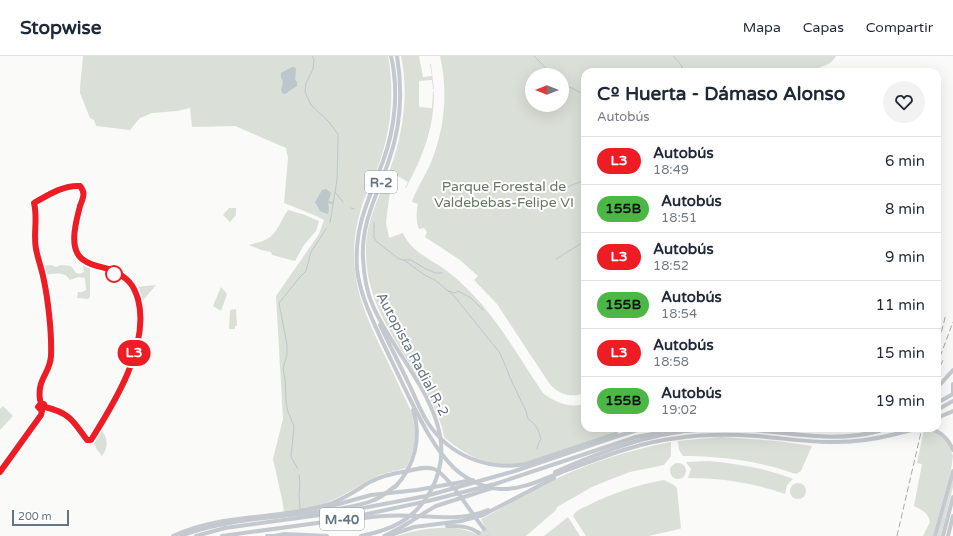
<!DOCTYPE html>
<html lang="es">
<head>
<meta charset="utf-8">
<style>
	:root { --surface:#fff; --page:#f2f2f3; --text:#1f2937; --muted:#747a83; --line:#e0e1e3 }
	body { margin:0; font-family:"Varela Round",sans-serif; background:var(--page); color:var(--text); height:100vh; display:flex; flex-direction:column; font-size:15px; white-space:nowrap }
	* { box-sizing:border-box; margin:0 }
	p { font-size:13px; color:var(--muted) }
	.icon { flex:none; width:22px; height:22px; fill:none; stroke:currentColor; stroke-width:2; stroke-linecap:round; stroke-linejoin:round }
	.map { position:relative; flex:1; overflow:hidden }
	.details { position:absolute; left:581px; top:12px; width:360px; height:364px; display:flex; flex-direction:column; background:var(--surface); border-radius:12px; box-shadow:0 4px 16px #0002 }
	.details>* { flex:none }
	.badge { padding:0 8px; border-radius:13px; font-size:14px; line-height:26px }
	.needle { width:26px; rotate:270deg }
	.controls { position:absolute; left:525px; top:12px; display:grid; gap:8px }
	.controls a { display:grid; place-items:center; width:44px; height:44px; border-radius:50%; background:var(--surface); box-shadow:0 4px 16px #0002; font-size:20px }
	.scale { position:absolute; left:12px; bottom:10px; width:57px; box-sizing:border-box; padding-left:4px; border:2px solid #657683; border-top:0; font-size:11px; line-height:14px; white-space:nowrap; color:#657683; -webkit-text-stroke:3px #fff; paint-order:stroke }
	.map>.badge { position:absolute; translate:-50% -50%; box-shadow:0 0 0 2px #fff }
	.round { display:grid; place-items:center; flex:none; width:42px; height:42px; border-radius:21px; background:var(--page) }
	.head { display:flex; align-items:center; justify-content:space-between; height:68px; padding:0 16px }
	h1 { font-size:19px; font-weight:700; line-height:30px }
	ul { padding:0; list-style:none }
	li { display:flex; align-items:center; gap:12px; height:48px; padding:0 16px; border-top:1px solid var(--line) }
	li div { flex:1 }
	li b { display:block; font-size:15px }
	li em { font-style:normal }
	li .badge { min-width:44px; font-weight:700; text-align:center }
	header { display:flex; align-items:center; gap:24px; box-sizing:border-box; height:56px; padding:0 20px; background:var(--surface); border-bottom:1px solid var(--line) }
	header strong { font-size:19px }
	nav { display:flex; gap:22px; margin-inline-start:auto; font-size:14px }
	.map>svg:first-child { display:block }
	.green { fill:#dadfd7; fill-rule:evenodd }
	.water { fill:#bbc7cb }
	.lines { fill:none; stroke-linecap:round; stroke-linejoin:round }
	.stream { stroke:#bbc7cb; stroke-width:1 }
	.canal { stroke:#bbc7cb; stroke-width:2 }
	.highway-tunnel { stroke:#d5d9db; stroke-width:4; stroke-dasharray:4 2; stroke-linecap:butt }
	.highway { stroke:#c3c9ce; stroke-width:4 }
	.rail { stroke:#a2aab0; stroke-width:1; stroke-dasharray:6 3; stroke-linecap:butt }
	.line-casing { stroke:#fff; stroke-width:9 }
	.line { stroke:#ee1c25; stroke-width:6 }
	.stop-dot { fill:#fff; stroke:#ee1c25; stroke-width:2 }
	.labels { text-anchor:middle; stroke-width:4; stroke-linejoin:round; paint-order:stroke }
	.shield { fill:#fff; stroke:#939fa8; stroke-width:1 }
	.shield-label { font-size:13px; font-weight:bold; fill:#657683 }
	.park-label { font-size:14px; fill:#687a64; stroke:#fff }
	.street-label { font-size:14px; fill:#657683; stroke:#fff }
</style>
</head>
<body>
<header>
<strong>Stopwise</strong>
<nav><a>Mapa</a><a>Capas</a><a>Compartir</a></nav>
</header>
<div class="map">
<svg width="953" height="480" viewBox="0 0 953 480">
	<rect width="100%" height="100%" fill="#fafaf8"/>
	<g class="green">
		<path d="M83 0H388C395 38 391 77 377 113 372 127 365 139 361 153 354 176 352 198 356 222 361 258 386 299 401 334 406 345 413 356 414 368 417 384 413 397 406 412L379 419 339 441 324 448 305 453 284 456 282 443 273 403 283 363 276 240 319 178 324 164 314 159 284 147 288 102 286 92 235 70 192 71 190 52 177 55 152 57 140 62 130 74 96 70 94 64 90 62 80 37V32Z"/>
		<path d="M401 0H419L423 21 432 20 430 8H431L434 33H433L432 24 419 25V51L432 52 433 36H434C434 73 423 100 406 132H405L408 126 396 119 389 134 390 135 386 166 389 182 403 177C411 196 431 203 447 215 491 249 513 293 543 337 556 347 569 352 585 348V372H635C609 378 584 388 558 396 543 402 518 411 502 409 480 407 460 395 444 381 442 368 437 357 431 345 409 301 373 262 367 212 362 172 376 149 390 113 403 79 409 36 401 0Z"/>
		<path d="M440 0H836C829 11 826 7 816 14L817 16H585V337C570 342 559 339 549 327L497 248 474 224 478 220 460 204 425 181 427 176 424 172 419 173C416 165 416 157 418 148L412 146C417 131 426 119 432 104 445 71 448 34 440 0ZM532 19H562V49H532Z"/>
		<polygon points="229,152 236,152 236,159 230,166 223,159"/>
		<path d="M288 154 302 158 319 165 316 175 304 189 295 205 272 199 271 196 261 194 249 189C255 187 262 186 267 183 278 177 281 163 288 154Z"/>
		<path d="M51 209 56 211 61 209 71 210 76 217 80 218 84 216 83 209 90 210V241L88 243 77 242 78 236H82L86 234 85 222 79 221 70 224C68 222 67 220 65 219 59 216 50 218 44 219L42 210Z"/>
		<polygon points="156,229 140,248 136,231"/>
		<polygon points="221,231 227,238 221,255 213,250"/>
		<polygon points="236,253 237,270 235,270 235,273 229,273 230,254"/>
		<polygon points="3,350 13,360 0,374 0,353"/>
		<path d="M100 373C108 381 109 391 102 400 92 388 92 386 100 373Z"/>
		<path d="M924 373 937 377 948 387 953 400 951 414 933 480H923L930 466C927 455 923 455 914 450L922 408 917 407Z"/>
		<path d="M720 381 777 385 812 390 801 415 796 418C758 405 723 400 683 400L679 394 678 385Z"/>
		<path d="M671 386V400L664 409 630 416 609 424 592 431 557 451 556 454 526 480H396C421 472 452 467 477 478L481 477V475L483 474 485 471 481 463C501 453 520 440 541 430 582 409 625 395 671 386Z"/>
		<path d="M709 405C738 408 765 412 793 423L787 429 785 438C754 427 722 422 688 422L691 413 686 406Z"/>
		<circle cx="678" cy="415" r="8"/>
		<polygon points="953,420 953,431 941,480 937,480"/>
		<path d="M664 424 674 429 677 432 681 472 680 473 648 480H586L573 460C575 455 582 452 587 450 612 437 637 429 664 424Z"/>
		<circle cx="798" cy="435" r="8"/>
		<polygon points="568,461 580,480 544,480"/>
	</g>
	<g class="water">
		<polygon points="292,11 294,11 296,13 295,23 297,26 297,30 285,38 283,38 281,34 283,26 281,21 281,17"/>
		<polygon points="326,133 331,137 328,146 329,154 328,158 320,155 315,146 322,134"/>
	</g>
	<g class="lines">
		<g class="stream">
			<polyline points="312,0 314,3 313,13 306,27 305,36 311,49 329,66 338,78 338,86 337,124 330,167"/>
			<polyline points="534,0 553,19"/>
			<polyline points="673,0 682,10 681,15 683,16"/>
			<polyline points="562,27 585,39"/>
			<path d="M568 131C575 127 579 127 585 124"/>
			<polyline points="335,136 343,146"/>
			<polyline points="351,152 354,153"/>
			<path d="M374 166V182L377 186 399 203 404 204 426 220 435 224 454 240 500 297 512 326 526 355 528 363C536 368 539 375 541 383L538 389 537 393"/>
			<polyline points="556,203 585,185"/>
			<polyline points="404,204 411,204 426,213 436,217 442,217"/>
			<polyline points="449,235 455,237 458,235 471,242 483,254"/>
			<polyline points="582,259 585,254"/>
			<polyline points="298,413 291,401 294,370 288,356 286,346 285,324 283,312 287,299 287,289 279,247 300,221 306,215 311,196 326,173"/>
			<polyline points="299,419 300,427 299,438 300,453"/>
		</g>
		<polyline class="canal" points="328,146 333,147"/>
		<polyline class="highway-tunnel" points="484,473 488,480"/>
		<g class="highway">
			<path d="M391 0C399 34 395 73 383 105 369 144 354 169 357 213 360 239 372 263 383 287 391 304 399 320 407 337 420 363 433 391 454 412 466 423 483 432 500 433 524 434 545 422 567 414 603 401 640 386 678 382 704 378 730 378 757 380 783 382 809 387 836 386 855 386 876 383 896 378 905 376 913 373 923 372"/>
			<path d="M380 269C389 288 399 307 408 326 415 340 420 355 428 367 450 400 488 415 526 408L616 378"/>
			<polyline points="953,328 953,336"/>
			<polyline points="937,332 953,314"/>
			<polyline points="937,347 953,338"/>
			<polyline points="937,354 953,345"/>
			<polyline points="937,362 953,355"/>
			<polyline points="761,372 788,376"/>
			<polyline points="813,372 835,373 854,372"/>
			<path d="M926 372C939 374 948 382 953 394"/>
			<polyline points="877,375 890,372"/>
			<path d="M555 416C617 389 669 370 737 373 785 375 832 388 879 375"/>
			<path d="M395 431C415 410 422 381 413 354"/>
			<polyline points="321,453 371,439 417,434 473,424"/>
			<path d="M364 462C382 459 399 459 417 460 441 461 465 464 488 454"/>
			<path d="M447 470C459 470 469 470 479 477"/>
			<path d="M173 480C221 457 277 464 327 449 343 444 356 434 370 426 381 420 395 417 408 415 416 413 426 410 434 413 448 418 473 460 484 473"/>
			<path d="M181 480C227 462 280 462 329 454 344 452 360 450 374 444 383 441 389 434 397 429"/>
			<polyline points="196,480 225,472 342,456 426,440 515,415 615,381 637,374 652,372"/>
			<polyline points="222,480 339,464 428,445 495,428 636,381 686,372"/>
			<polyline points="267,480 275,480"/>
			<polyline points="274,480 285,478 327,480"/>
			<path d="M361 480C391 474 414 464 430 436 469 369 398 308 373 250 366 235 364 219 363 203 361 165 378 138 389 104 401 70 403 36 397 0"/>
			<path d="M384 480C403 472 418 460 436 450L492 432"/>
			<polyline points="388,480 414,471 461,465 483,459 554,422"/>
			<polyline points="935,480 953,415"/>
			<polyline points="943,480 953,441"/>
			<polyline points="948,480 953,460"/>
		</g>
		<g class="rail">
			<polyline points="937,293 946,258"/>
			<polyline points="937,309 953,266"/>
			<polyline points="937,318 943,304"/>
			<polyline points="897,480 922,372"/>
		</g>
	</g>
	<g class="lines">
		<defs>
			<path id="line" d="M0 416 41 359 42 355 38 351 41 347 44 348 45 351C70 357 73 365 87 384H91C115 346 150 289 138 243 136 237 134 231 130 227 127 223 122 220 118 217L116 219 112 218V214C103 211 92 210 85 205 67 195 76 166 80 150 83 142 86 137 80 130 63 129 48 139 34 147 38 163 33 178 36 193 38 203 41 211 43 220 48 242 52 278 51 300 50 318 37 322 40 344"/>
		</defs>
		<use href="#line" class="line-casing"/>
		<use href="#line" class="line"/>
	</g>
	<circle class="stop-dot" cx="114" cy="218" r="8"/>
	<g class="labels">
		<g class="shield">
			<rect x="365" y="115" width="32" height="22" rx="3"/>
			<rect x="320" y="452" width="44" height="22" rx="3"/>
		</g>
		<g class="shield-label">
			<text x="381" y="131">R-2</text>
			<text x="342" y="468">M-40</text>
		</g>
		<g class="park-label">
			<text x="504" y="135">Parque Forestal de<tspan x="504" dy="16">Valdebebas-Felipe VI</tspan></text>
		</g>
		<g class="street-label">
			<text transform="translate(413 298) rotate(62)" y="5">Autopista Radial R-2</text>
		</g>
	</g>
</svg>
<div class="controls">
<a><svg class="needle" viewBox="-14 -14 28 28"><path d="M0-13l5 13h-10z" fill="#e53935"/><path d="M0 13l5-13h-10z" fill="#747a83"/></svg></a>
</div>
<div class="scale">200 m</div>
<b class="badge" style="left:134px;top:297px;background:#ee1c25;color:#fff">L3</b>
<section class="details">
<div class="head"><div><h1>Cº Huerta - Dámaso Alonso</h1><p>Autobús</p></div><a class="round"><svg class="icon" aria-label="heart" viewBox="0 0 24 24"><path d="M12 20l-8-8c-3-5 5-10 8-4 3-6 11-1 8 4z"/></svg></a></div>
<ul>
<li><span class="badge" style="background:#ee1c25;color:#fff">L3</span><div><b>Autobús</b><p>18:49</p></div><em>6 min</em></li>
<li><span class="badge" style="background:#4ab747;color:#111">155B</span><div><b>Autobús</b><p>18:51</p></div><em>8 min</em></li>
<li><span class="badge" style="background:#ee1c25;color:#fff">L3</span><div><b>Autobús</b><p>18:52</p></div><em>9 min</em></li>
<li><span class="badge" style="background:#4ab747;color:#111">155B</span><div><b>Autobús</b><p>18:54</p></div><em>11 min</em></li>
<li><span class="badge" style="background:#ee1c25;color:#fff">L3</span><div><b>Autobús</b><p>18:58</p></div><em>15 min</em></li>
<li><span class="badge" style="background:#4ab747;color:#111">155B</span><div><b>Autobús</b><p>19:02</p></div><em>19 min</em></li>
</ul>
</section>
</div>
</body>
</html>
